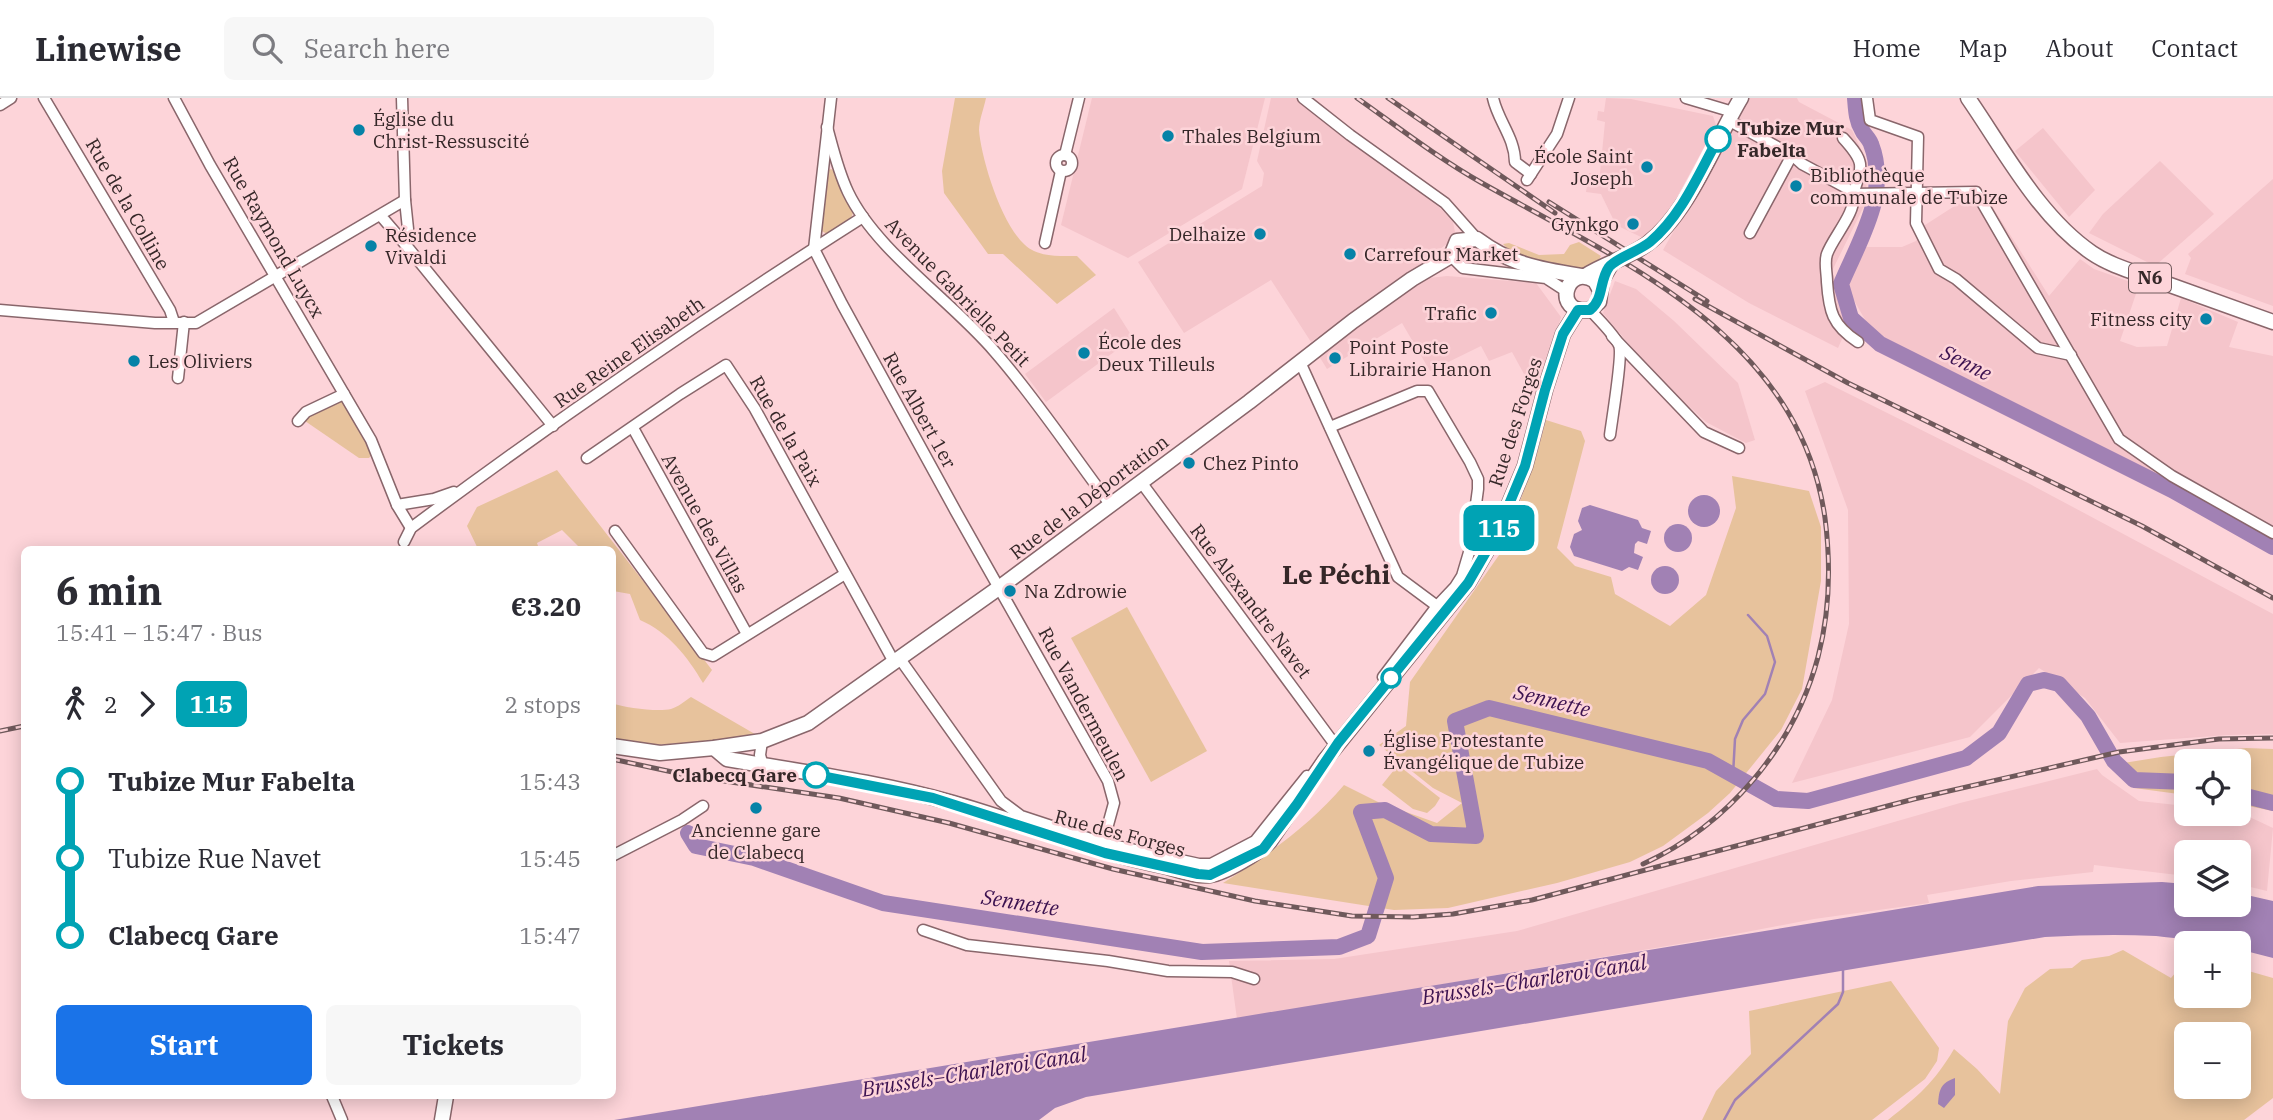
<!DOCTYPE html>
<html lang="en">
<head>
<meta charset="utf-8">
<style>
	:root { --surface:#fff; --page:#f7f7f7; --text:#2b2b33; --muted:#7c7c81; --line:#e1e1e2; --accent:#1a73e8 }
	body { margin:0; font-family:"IBM Plex Serif",serif; background:var(--page); color:var(--text); height:100vh; display:flex; flex-direction:column; font-size:26px; white-space:nowrap }
	* { box-sizing:border-box; margin:0 }
	p { font-size:23px; color:var(--muted) }
	.icon { flex:none; width:38px; height:38px; fill:none; stroke:currentColor; stroke-width:2; stroke-linecap:round; stroke-linejoin:round }
	.map { position:relative; flex:1; overflow:hidden }
	.sheet { position:absolute; left:21px; top:448px; width:595px; height:553px; display:flex; flex-direction:column; background:var(--surface); border-radius:10px; box-shadow:0 4px 18px #0003 }
	.sheet>* { flex:none }
	.badge { padding:0 14px; border-radius:10px; font-size:24px; line-height:46px }
	.controls { position:absolute; left:2174px; top:651px; display:grid; gap:14px }
	.controls a { display:grid; place-items:center; width:77px; height:77px; border-radius:10px; background:var(--surface); box-shadow:0 4px 18px #0003; font-size:35px }
	.map>.badge { position:absolute; translate:-50% -50%; box-shadow:0 0 0 4px #fff }
	.legs { display:flex; align-items:center; gap:10px; height:77px; padding:0 35px; font-size:23px }
	.legs p { margin-inline-start:auto }
	.headline { display:flex; align-items:center; justify-content:space-between; height:119px; padding:0 35px }
	h1 { font-size:38px; font-weight:700; line-height:52px }
	.primary-button { display:flex; gap:14px; margin-top:auto; padding:14px 35px }
	.primary-button a { flex:1; height:80px; border-radius:10px; background:var(--accent); color:#fff; font-size:28px; font-weight:700; line-height:80px; text-align:center }
	.primary-button a+a { background:var(--page); color:var(--text) }
	ul { padding:0 35px; list-style:none }
	li { display:flex; align-items:center; gap:24px; height:77px; font-size:26px }
	li i { display:grid; place-items:center; width:10px; height:100%; margin:0 9px; background:currentColor }
	li i::after { content:''; width:18px; height:18px; margin:-9px; border:5px solid; border-radius:50%; background:var(--surface) }
	li p { margin-inline-start:auto }
	li:first-child i { background:linear-gradient(#0000 50%,currentColor 0) }
	li:last-child i { background:linear-gradient(currentColor 50%,#0000 0) }
	header { display:flex; align-items:center; gap:42px; box-sizing:border-box; height:98px; padding:0 35px; background:var(--surface); border-bottom:2px solid var(--line) }
	header strong { font-size:33px }
	nav { display:flex; gap:38px; margin-inline-start:auto; font-size:24px }
	.search { width:490px; height:63px; background:var(--page); display:flex; align-items:center; gap:18px; box-sizing:border-box; padding:0 24px; border-radius:10px; color:var(--muted); font-size:26px }
	.map>svg:first-child { display:block }
	.built { fill:#f5c5cb }
	.green { fill:#e7c29c; fill-rule:evenodd }
	.water { fill:#a181b4 }
	.lines { fill:none; stroke-linecap:round; stroke-linejoin:round }
	.stream { stroke:#a181b4; stroke-width:2.5 }
	.river { stroke:#a181b4; stroke-width:16 }
	.minor-casing { stroke:#89666b; stroke-width:13 }
	.major-casing { stroke:#89666b; stroke-width:17 }
	.minor { stroke:#fff; stroke-width:10 }
	.major { stroke:#fff; stroke-width:14 }
	.rail-casing { stroke:#6f595b; stroke-width:5 }
	.rail { stroke:#fdd4d9; stroke-width:2.5; stroke-dasharray:8; stroke-linecap:butt }
	.line-1-casing { stroke:#fff; stroke-width:16 }
	.line-1 { stroke:#00a3b4; stroke-width:10 }
	.poi-dot { fill:#0582a7; stroke:#fdd4d9; stroke-width:2.5 }
	.stop-1-dot { fill:#fff; stroke:#00a3b4; stroke-width:3.5 }
	.labels { text-anchor:middle; stroke-width:5; stroke-linejoin:round; paint-order:stroke }
	.shield { fill:#fdd4d9; stroke:#715b5d; stroke-width:2 }
	.shield-label { font-size:18px; font-weight:bold; fill:#352728 }
	.poi-label { font-size:19px; fill:#352728; stroke:#fdd4d9; text-anchor:start }
	.stop-label { font-size:19px; font-weight:bold; fill:#352728; stroke:#fdd4d9; text-anchor:start }
	.street-label { font-size:19px; fill:#352728; stroke:#fdd4d9 }
	.water-label { font-size:21px; font-style:italic; fill:#3c1250; stroke:#fdd4d9 }
	.district-label { font-size:26px; font-weight:bold; fill:#352728; stroke:#fdd4d9 }
</style>
</head>
<body>
<header>
<strong>Linewise</strong>
<div class="search"><svg class="icon" aria-label="search" viewBox="0 0 24 24"><circle cx="10" cy="10" r="6"/><path d="M15 15l6 6"/></svg>Search here</div>
<nav><a>Home</a><a>Map</a><a>About</a><a>Contact</a></nav>
</header>
<div class="map">
<svg width="2273" height="1022" viewBox="0 0 2273 1022">
	<rect width="100%" height="100%" fill="#fdd4d9"/>
	<g class="built">
		<polygon points="1092,0 1265,0 1242,91 1128,160 1061,127"/>
		<polygon points="1271,0 1299,0 1440,110 1453,124 1455,134 1448,145 1398,183 1311,244 1271,182 1184,235 1138,164 1262,88 1264,75 1257,63"/>
		<polygon points="1606,0 1631,1 1713,18 1716,27 1675,103 1662,122 1643,140 1616,127 1601,96 1586,94 1589,75 1600,75 1605,24 1597,22 1598,13 1604,14"/>
		<polygon points="1749,0 1797,0 1799,4 1852,32 1868,66 1865,106 1832,173 1850,223 1838,250 1749,205 1663,152"/>
		<polygon points="2043,30 2095,92 2069,119 2015,53"/>
		<polygon points="2160,63 2214,116 2155,168 2089,135 2103,116"/>
		<polygon points="2273,81 2273,208 2185,176 2191,160 2188,156"/>
		<polygon points="1981,91 2049,198 2080,161 2094,171 2139,187 2120,243 2137,249 2167,248 2181,200 2238,224 2229,249 2273,258 2273,444 2167,382 1872,234 1847,190 1866,149 1902,149 1916,143 1925,127"/>
		<polygon points="1447,178 1536,185 1561,219 1537,300 1512,254 1489,263 1481,248 1430,273 1402,225 1327,271 1319,258 1388,205 1429,180"/>
		<polygon points="1615,183 1636,191 1674,223 1738,285 1755,342 1746,345 1706,324 1652,274 1603,215"/>
		<polygon points="1114,210 1133,240 1046,304 1025,276"/>
		<polygon points="1825,284 2028,385 2273,516 2273,636 2227,637 2120,645 2085,600 2039,570 1970,639 1792,685 1832,602 1849,526 1848,412 1805,293"/>
		<polygon points="2097,671 2102,677 2139,703 2186,708 2186,716 2241,715 2273,730 2267,793 2238,786 2238,754 2186,754 2186,778 2094,767 2093,774 2011,783 1927,797 1929,805 1814,821 1720,839 1237,921 1229,863 1334,861 1517,833 1960,705"/>
	</g>
	<g class="green">
		<path d="M955 0H986C984 10 979 22 979 32 981 61 1005 141 1034 153 1047 159 1063 158 1077 158L1096 177 1057 206 1003 156H988L944 95 942 73Z"/>
		<polygon points="831,71 835,74 853,115 851,120 827,136 820,132 827,73"/>
		<polygon points="1579,144 1601,158 1597,165 1586,170 1575,172 1517,160 1503,146 1509,145 1539,157 1564,156 1570,147"/>
		<polygon points="341,303 344,304 373,355 369,360 359,360 305,323 307,318"/>
		<path d="M1546 322 1581 333 1585 343 1557 450 1575 468 1611 479 1615 496 1670 528 1706 497 1736 410 1732 378 1809 393 1821 429V483L1802 591 1781 632 1730 695 1708 715 1663 748 1630 764 1557 785 1448 810 1394 812 1223 785C1268 757 1310 727 1344 687L1378 704 1437 725 1462 705 1433 690 1379 647 1406 628 1410 584 1511 440 1510 431 1536 359Z"/>
		<path d="M557 372 712 572 703 585C688 559 668 534 640 522L630 496 613 493 612 452 581 451 562 432 537 445 539 451H478L467 428 477 409Z"/>
		<polygon points="1127,509 1207,653 1151,684 1071,540"/>
		<path d="M691 599 760 639 643 648 613 642 612 605C625 610 658 614 671 611 678 609 685 603 691 599Z"/>
		<polygon points="2246,650 2273,651 2273,713 2238,706 2238,663 2186,663 2186,697 2134,690 2111,667 2161,659"/>
		<polygon points="1398,667 1440,700 1435,708 1427,715 1413,711 1382,687"/>
		<path d="M2123 852 2171 880 2186 862V898H2238V870L2273 880V1000L2244 1022H1888C1918 998 1934 985 1954 951L1977 971 2000 996 2008 923 2025 890 2050 871 2072 870 2082 862 2109 858ZM2186 936H2238V989H2186Z"/>
		<polygon points="1891,883 1939,950 1937,963 1925,981 1872,1022 1702,1022 1716,993 1751,956 1749,913"/>
	</g>
	<g class="water">
		<circle cx="1704" cy="413" r="16"/>
		<polygon points="1590,407 1638,422 1642,430 1651,433 1647,446 1638,443 1635,446 1634,455 1643,459 1638,472 1629,469 1622,473 1574,458 1570,449 1574,436 1582,432 1578,423 1582,410"/>
		<circle cx="1678" cy="440" r="14"/>
		<circle cx="1665" cy="482" r="14"/>
		<path d="M2162 784 2186 786V807H2238V795L2273 803V860L2238 851V845C2210 845 2184 841 2156 838 2119 836 2082 837 2045 839L1086 999 1055 1010 1039 1022H614L2038 788Z"/>
		<path d="M1955 980V997L1944 1010 1938 1006C1939 991 1941 985 1955 980Z"/>
	</g>
	<g class="lines">
		<g class="stream">
			<polyline points="1733,677 1735,641 1743,622 1765,596 1775,564 1767,538 1748,517"/>
			<polyline points="1724,1022 1735,1002 1838,906 1843,894 1843,871"/>
		</g>
		<g class="river">
			<path d="M1855 0C1856 11 1856 22 1862 32 1864 37 1869 40 1871 46 1890 95 1860 141 1841 186L1851 220 1880 246 2172 392 2273 449"/>
			<polyline points="2238,696 2273,705"/>
			<polyline points="688,735 696,748 754,760 883,805 1202,854 1339,849 1368,838 1386,780 1361,714 1385,712 1431,736 1476,738 1455,623 1489,610 1708,663 1776,701 1808,703 1966,660 1999,635 2028,586 2044,582 2059,586 2088,618 2114,663 2134,682 2186,684"/>
		</g>
		<defs>
			<g id="minor">
				<polyline points="44,0 170,212 174,224"/>
				<polyline points="174,0 210,67 371,342 397,407 411,430"/>
				<polyline points="402,0 405,102"/>
				<polyline points="1303,0 1350,37 1445,105 1477,141"/>
				<path d="M1493 0C1498 23 1515 40 1515 64L1531 76"/>
				<polyline points="1686,0 1733,14"/>
				<polyline points="1867,0 1870,22 1918,39 1916,125 1939,171 1956,181 2038,250 2071,257"/>
				<polyline points="0,7 11,0"/>
				<path d="M1728 22 1792 57 1802 66 1845 89 1853 96C1857 114 1833 139 1827 156 1824 164 1827 175 1827 184 1829 213 1832 227 1858 244"/>
				<path d="M827 29C833 51 838 73 848 94 876 153 952 203 995 254 1037 302 1072 356 1110 406"/>
				<path d="M1843 40C1865 64 1863 67 1853 96L1976 94 2119 341 2172 378 2273 435"/>
				<polyline points="1065,57 1079,0"/>
				<circle cx="1064" cy="65" r="8"/>
				<polyline points="1527,82 1557,36 1569,0"/>
				<polyline points="1750,135 1792,57"/>
				<polyline points="1045,145 1061,73"/>
				<polyline points="405,146 553,328"/>
				<polyline points="814,151 842,206 955,412 1108,683 1114,705 1103,745"/>
				<polyline points="814,151 831,0"/>
				<polyline points="1451,158 1463,170 1546,180 1566,193"/>
				<polyline points="0,212 155,225 196,225 405,102 408,131 405,146 381,118"/>
				<path d="M1590 212C1600 223 1613 235 1619 247 1623 256 1612 321 1610 337"/>
				<polyline points="1612,238 1704,334 1739,350"/>
				<polyline points="1300,264 1398,479 1437,508"/>
				<polyline points="178,280 184,224"/>
				<polyline points="298,323 306,314 344,296"/>
				<polyline points="1330,329 1417,293 1428,293 1470,364 1478,381 1478,391 1470,451 1462,478 1455,489 1437,508 1383,579"/>
				<polyline points="633,330 747,536"/>
				<polyline points="587,360 680,296 726,267 755,311 894,564"/>
				<polyline points="1141,384 1333,644"/>
				<polyline points="397,407 434,401 454,394"/>
				<polyline points="615,433 703,555 713,558 845,476"/>
				<path d="M404 444 411 430C557 321 709 217 863 119"/>
				<polyline points="900,561 1001,703 1021,718 1103,745 1199,766 1211,766 1255,743 1307,678"/>
				<polyline points="762,643 760,657 763,668"/>
				<polyline points="612,758 682,722 703,708"/>
				<polyline points="923,832 967,847 1108,863 1168,873 1232,874 1254,881"/>
				<polyline points="332,998 342,1022"/>
			</g>
			<g id="major">
				<path d="M1968 0C2004 52 2039 119 2092 155 2111 168 2135 174 2156 182 2195 196 2234 210 2273 224"/>
				<path d="M1585 178C1605 165 1628 160 1647 146 1689 115 1714 45 1741 0"/>
				<path d="M1600 192 1595 183C1566 164 1551 217 1590 212L1599 204 1602 182 1611 166"/>
				<path d="M612 648 660 655 714 650 762 643 808 625 1000 489 1249 304 1353 223 1412 181 1451 158 1457 143 1477 141C1512 167 1539 171 1582 178"/>
				<path d="M714 650 727 661C802 674 879 684 953 705 1023 725 1091 753 1163 768 1176 771 1196 779 1210 777 1225 775 1260 754 1270 743L1325 662 1468 485 1497 435 1525 368 1545 292 1563 236 1578 212"/>
				<polyline points="442,1022 446,998"/>
			</g>
		</defs>
		<use href="#minor" class="minor-casing"/>
		<use href="#major" class="major-casing"/>
		<use href="#minor" class="minor"/>
		<use href="#major" class="major"/>
		<defs>
			<g id="rail">
				<path d="M1357 0C1398 29 1438 60 1482 85 1624 165 1799 238 1825 420 1831 467 1830 513 1818 559 1794 649 1728 727 1643 766"/>
				<polyline points="1388,0 1555,115"/>
				<polyline points="1549,104 1707,203"/>
				<polyline points="1695,201 1848,285 2142,428 2273,500"/>
				<polyline points="0,633 24,628"/>
				<polyline points="612,661 691,678 839,700 949,725 1113,771 1255,803 1352,818 1413,819 1453,816 1532,802 1914,701 2119,654 2219,641 2273,640"/>
			</g>
		</defs>
		<use href="#rail" class="rail-casing"/>
		<use href="#rail" class="rail"/>
	</g>
	<g class="lines">
		<defs>
			<path id="line-1" d="M816 677 933 700 1105 755 1198 776 1210 777 1263 751 1297 706 1338 645 1468 485 1497 435 1525 368 1545 292 1563 236 1578 212H1590C1604 201 1599 183 1609 169 1616 160 1639 153 1650 144 1682 117 1698 77 1718 41"/>
		</defs>
		<use href="#line-1" class="line-1-casing"/>
		<use href="#line-1" class="line-1"/>
	</g>
	<g class="poi-dot">
		<circle cx="359" cy="32" r="7"/>
		<circle cx="1168" cy="38" r="7"/>
		<circle cx="1647" cy="69" r="7"/>
		<circle cx="1796" cy="88" r="7"/>
		<circle cx="1633" cy="126" r="7"/>
		<circle cx="1260" cy="136" r="7"/>
		<circle cx="371" cy="148" r="7"/>
		<circle cx="1350" cy="156" r="7"/>
		<circle cx="1491" cy="215" r="7"/>
		<circle cx="2206" cy="221" r="7"/>
		<circle cx="1084" cy="255" r="7"/>
		<circle cx="1335" cy="260" r="7"/>
		<circle cx="134" cy="263" r="7"/>
		<circle cx="1189" cy="365" r="7"/>
		<circle cx="1010" cy="493" r="7"/>
		<circle cx="1369" cy="653" r="7"/>
		<circle cx="756" cy="710" r="7"/>
	</g>
	<g class="stop-1-dot">
		<circle cx="1718" cy="41" r="12"/>
		<circle cx="1391" cy="580" r="9"/>
		<circle cx="816" cy="677" r="12"/>
	</g>
	<g class="labels">
		<rect class="shield" x="2129" y="165.5" width="42" height="29" rx="5"/>
		<g class="shield-label">
			<text x="2150" y="186">N6</text>
		</g>
		<g class="poi-label">
			<text x="373" y="28">Église du<tspan x="373" dy="22">Christ-Ressuscité</tspan></text>
			<text x="1182" y="45">Thales Belgium</text>
			<text x="1633" y="65" text-anchor="end">École Saint<tspan x="1633" dy="22">Joseph</tspan></text>
			<text x="1810" y="84">Bibliothèque<tspan x="1810" dy="22">communale de Tubize</tspan></text>
			<text x="1619" y="133" text-anchor="end">Gynkgo</text>
			<text x="1246" y="143" text-anchor="end">Delhaize</text>
			<text x="385" y="144">Résidence<tspan x="385" dy="22">Vivaldi</tspan></text>
			<text x="1364" y="163">Carrefour Market</text>
			<text x="1477" y="222" text-anchor="end">Trafic</text>
			<text x="2192" y="228" text-anchor="end">Fitness city</text>
			<text x="1098" y="251">École des<tspan x="1098" dy="22">Deux Tilleuls</tspan></text>
			<text x="1349" y="256">Point Poste<tspan x="1349" dy="22">Librairie Hanon</tspan></text>
			<text x="148" y="270">Les Oliviers</text>
			<text x="1203" y="372">Chez Pinto</text>
			<text x="1024" y="500">Na Zdrowie</text>
			<text x="1383" y="649">Église Protestante<tspan x="1383" dy="22">Évangélique de Tubize</tspan></text>
			<text x="756" y="739" text-anchor="middle">Ancienne gare<tspan x="756" dy="22">de Clabecq</tspan></text>
		</g>
		<g class="stop-label">
			<text x="1737" y="37">Tubize Mur<tspan x="1737" dy="22">Fabelta</tspan></text>
			<text x="797" y="684" text-anchor="end">Clabecq Gare</text>
		</g>
		<g class="street-label">
			<text transform="translate(128 106) rotate(60)" y="7">Rue de la Colline</text>
			<text transform="translate(274 139) rotate(60)" y="7">Rue Raymond Luycx</text>
			<text transform="translate(958 194) rotate(46)" y="7">Avenue Gabrielle Petit</text>
			<text transform="translate(629 254) rotate(-35)" y="7">Rue Reine Elisabeth</text>
			<text transform="translate(920 312) rotate(61)" y="7">Rue Albert 1er</text>
			<text transform="translate(1515 324) rotate(-72)" y="7">Rue des Forges</text>
			<text transform="translate(786 333) rotate(60)" y="7">Rue de la Paix</text>
			<text transform="translate(1089 399) rotate(-37)" y="7">Rue de la Déportation</text>
			<text transform="translate(705 425) rotate(61)" y="7">Avenue des Villas</text>
			<text transform="translate(1251 503) rotate(53)" y="7">Rue Alexandre Navet</text>
			<text transform="translate(1084 606) rotate(62)" y="7">Rue Vandermeulen</text>
			<text transform="translate(1120 735) rotate(15)" y="7">Rue des Forges</text>
		</g>
		<g class="water-label">
			<text transform="translate(1966 265) rotate(27)" y="7">Senne</text>
			<text transform="translate(1552 603) rotate(14)" y="7">Sennette</text>
			<text transform="translate(1020 805) rotate(9)" y="7">Sennette</text>
			<text transform="translate(1534 882) rotate(-9)" y="7">Brussels–Charleroi Canal</text>
			<text transform="translate(974 974) rotate(-9)" y="7">Brussels–Charleroi Canal</text>
		</g>
		<g class="district-label">
			<text x="1336" y="486">Le Péchi</text>
		</g>
	</g>
</svg>
<div class="controls">
<a><svg class="icon" aria-label="locate" viewBox="0 0 24 24"><circle cx="12" cy="12" r="6"/><path d="M12 2v4M12 18v4M2 12h4M18 12h4"/></svg></a>
<a><svg class="icon" aria-label="layers" viewBox="0 0 24 24"><path d="M12 4l9 5-9 5-9-5zM3 14l9 5 9-5"/></svg></a>
<a>+</a>
<a>−</a>
</div>
<b class="badge" style="left:1499px;top:430px;background:#00a3b4;color:#fff">115</b>
<section class="sheet">
<div class="headline"><div><h1>6 min</h1><p>15:41 – 15:47 · Bus</p></div><b>€3.20</b></div>
<div class="legs"><svg class="icon" aria-label="walk" viewBox="0 0 24 24"><circle cx="13" cy="4" r="2"/><path d="M13 8l-2 6 4 7M11 14l-3 7M7 12l3-4h3l4 4"/></svg>2<svg class="icon" aria-label="forward" viewBox="0 0 24 24"><path d="M9 5l7 7-7 7"/></svg><b class="badge" style="background:#00a3b4;color:#fff">115</b><p>2 stops</p></div>
<ul>
<li><i style="color:#00a3b4"></i><b>Tubize Mur Fabelta</b><p>15:43</p></li>
<li><i style="color:#00a3b4"></i><span>Tubize Rue Navet</span><p>15:45</p></li>
<li><i style="color:#00a3b4"></i><b>Clabecq Gare</b><p>15:47</p></li>
</ul>
<div class="primary-button"><a>Start</a><a>Tickets</a></div>
</section>
</div>
</body>
</html>
